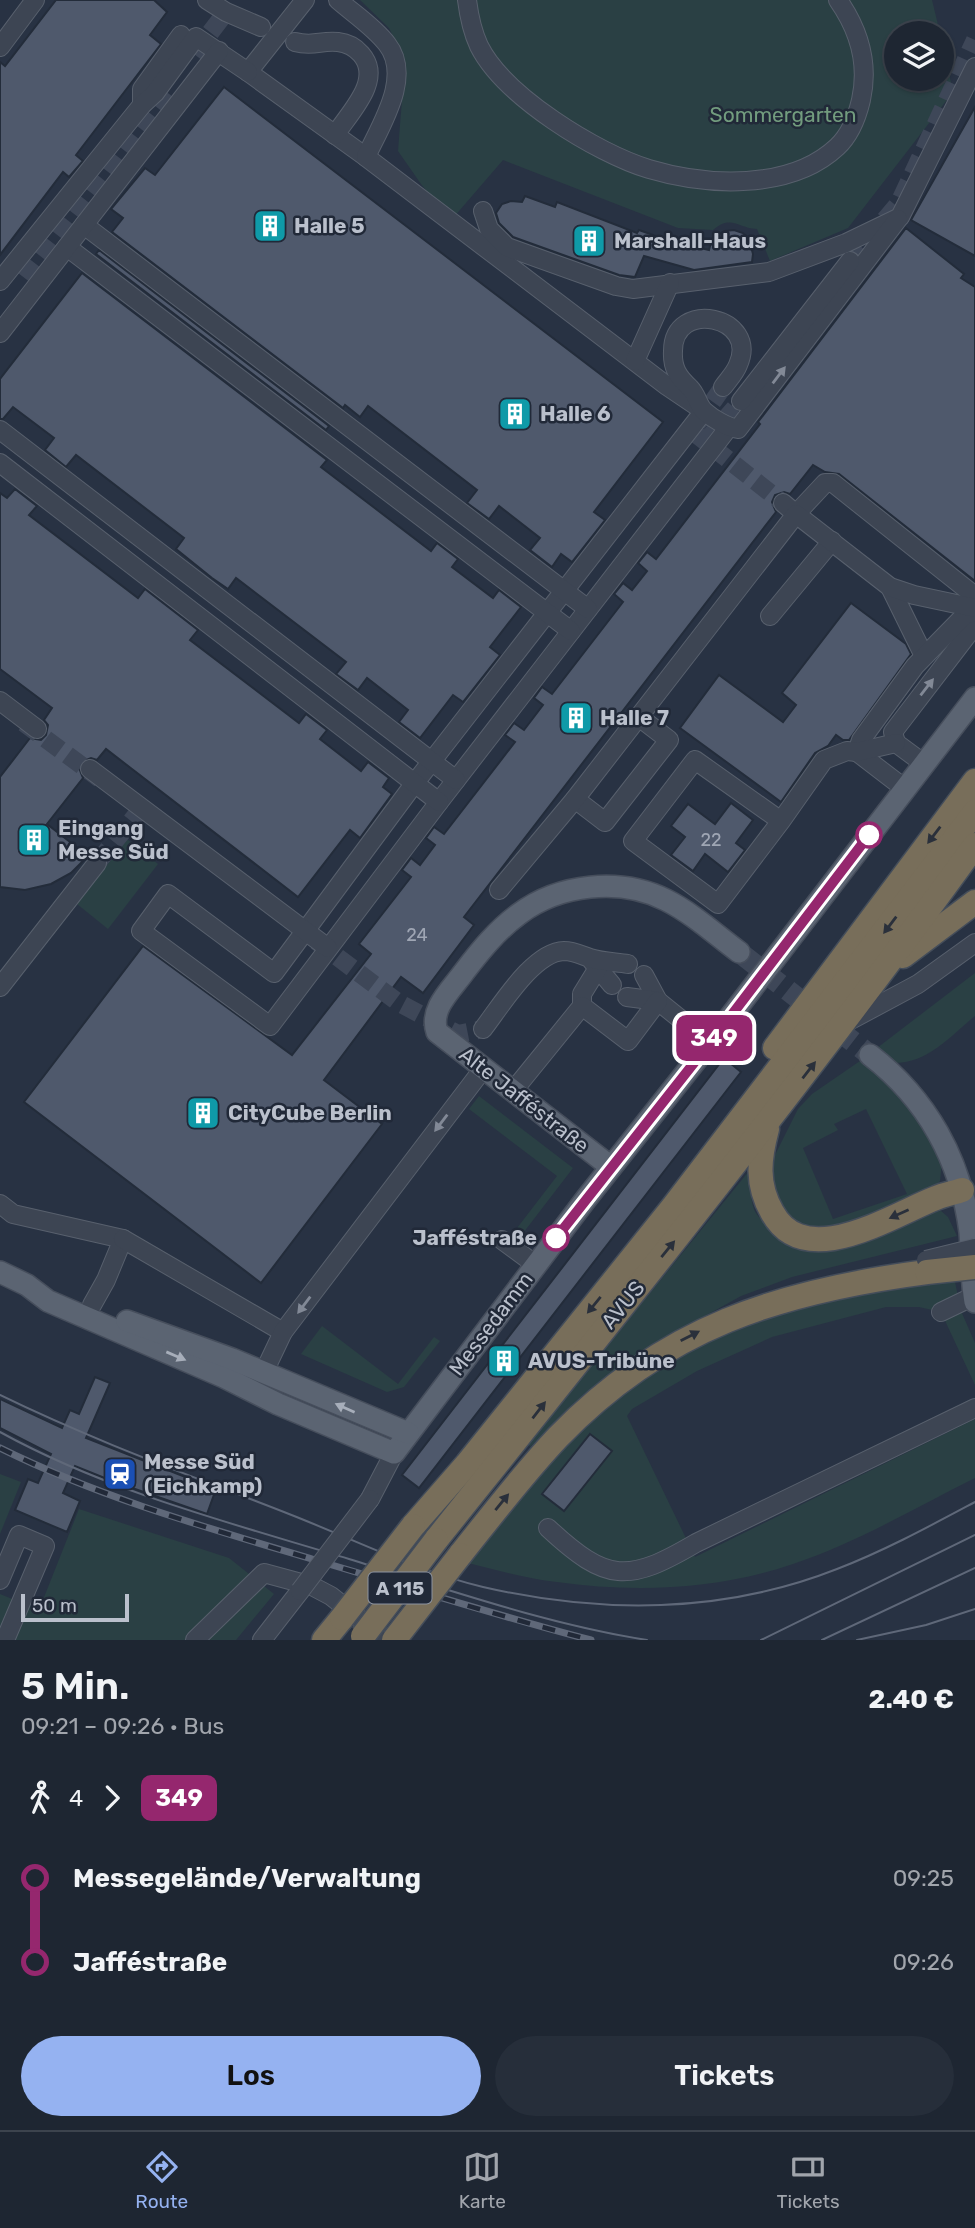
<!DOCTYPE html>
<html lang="de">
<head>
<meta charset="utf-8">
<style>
	:root { --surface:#1e2632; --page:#262e3a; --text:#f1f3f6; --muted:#a1a5ac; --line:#3c434d; --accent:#95b2f1 }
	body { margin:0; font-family:Rubik,sans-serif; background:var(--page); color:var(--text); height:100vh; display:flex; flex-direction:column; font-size:26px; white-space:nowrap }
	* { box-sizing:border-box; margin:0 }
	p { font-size:23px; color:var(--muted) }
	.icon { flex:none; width:38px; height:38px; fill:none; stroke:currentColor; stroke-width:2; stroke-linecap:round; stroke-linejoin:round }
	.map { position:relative; height:1640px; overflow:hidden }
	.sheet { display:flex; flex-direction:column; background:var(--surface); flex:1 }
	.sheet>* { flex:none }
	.badge { padding:0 14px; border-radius:10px; font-size:24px; line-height:46px }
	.buttons { position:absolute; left:884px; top:21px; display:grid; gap:14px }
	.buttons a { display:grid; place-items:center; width:70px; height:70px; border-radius:50%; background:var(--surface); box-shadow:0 2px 5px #0004,0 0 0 2px var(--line); font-size:35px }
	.scale { position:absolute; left:21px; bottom:18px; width:108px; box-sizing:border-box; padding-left:7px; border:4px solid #bac0cc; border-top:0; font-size:19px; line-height:24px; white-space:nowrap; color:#bac0cc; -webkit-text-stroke:5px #212938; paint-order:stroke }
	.map>.badge { position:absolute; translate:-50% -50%; box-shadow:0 0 0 4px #fff }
	.legs { display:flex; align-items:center; gap:10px; height:77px; padding:0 21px; font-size:23px }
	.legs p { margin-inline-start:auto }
	.headline { display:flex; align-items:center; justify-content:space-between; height:119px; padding:0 21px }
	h1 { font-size:38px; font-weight:600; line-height:52px }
	.primary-button { display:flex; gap:14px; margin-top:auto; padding:14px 21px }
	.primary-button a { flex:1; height:80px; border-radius:42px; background:var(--accent); color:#111; font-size:28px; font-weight:600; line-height:80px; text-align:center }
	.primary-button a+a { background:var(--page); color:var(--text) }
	ul { padding:0 21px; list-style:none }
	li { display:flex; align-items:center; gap:24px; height:84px; font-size:26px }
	li i { display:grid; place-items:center; width:10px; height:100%; margin:0 9px; background:currentColor }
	li i::after { content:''; width:18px; height:18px; margin:-9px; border:5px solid; border-radius:50%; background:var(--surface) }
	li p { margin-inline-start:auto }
	li:first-child i { background:linear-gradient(#0000 50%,currentColor 0) }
	li:last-child i { background:linear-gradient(currentColor 50%,#0000 0) }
	.tab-bar { display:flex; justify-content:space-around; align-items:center; height:98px; border-top:2px solid var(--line); background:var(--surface); font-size:19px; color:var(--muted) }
	.tab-bar a { display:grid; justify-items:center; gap:4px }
	.tab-bar .active { color:var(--accent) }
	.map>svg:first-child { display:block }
	.green { fill:#2a4044; fill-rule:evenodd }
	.building { fill:#4f596c; stroke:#232c3a; stroke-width:2 }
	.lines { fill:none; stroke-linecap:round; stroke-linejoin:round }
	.minor-tunnel { stroke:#3e4758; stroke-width:18; stroke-dasharray:18 9; stroke-linecap:butt }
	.major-tunnel { stroke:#3e4758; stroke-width:21; stroke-dasharray:21 10; stroke-linecap:butt }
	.minor-casing { stroke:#58606d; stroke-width:20 }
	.major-casing { stroke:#464e5c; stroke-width:24 }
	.highway-casing { stroke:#444d5a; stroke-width:27 }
	.minor { stroke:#3d4553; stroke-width:18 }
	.major { stroke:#5b6472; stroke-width:21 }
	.highway { stroke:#786e5a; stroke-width:24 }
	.tram { stroke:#5f6879; stroke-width:2 }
	.rail-casing { stroke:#5f6879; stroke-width:7 }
	.rail { stroke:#212938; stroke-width:4.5; stroke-dasharray:13; stroke-linecap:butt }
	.minor-bridge-casing { stroke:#58606d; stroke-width:20; stroke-linecap:butt }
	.highway-bridge-casing { stroke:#444d5a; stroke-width:27; stroke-linecap:butt }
	.minor-bridge { stroke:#3d4553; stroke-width:18 }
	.highway-bridge { stroke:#786e5a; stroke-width:24 }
	.oneway { fill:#828996 }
	.oneway2 { fill:#2a303b }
	.oneway3 { fill:#a7aeba }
	.line-1-casing { stroke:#fff; stroke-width:16 }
	.line-1 { stroke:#95276e; stroke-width:10 }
	.stop-1-dot { fill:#fff; stroke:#95276e; stroke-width:3.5 }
	.labels { text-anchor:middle; stroke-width:5; stroke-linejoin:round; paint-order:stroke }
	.number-label { font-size:18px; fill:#9fa6b4 }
	.shield { fill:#212938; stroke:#8c93a0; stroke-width:2 }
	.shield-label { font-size:19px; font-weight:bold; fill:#bac0cc }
	.park-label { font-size:21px; fill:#729c7e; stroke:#212938 }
	.poi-label { font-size:21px; font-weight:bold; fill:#bac0cc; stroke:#212938; text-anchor:start }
	.street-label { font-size:21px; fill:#bac0cc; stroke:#212938 }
	.stop-label { font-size:21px; font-weight:bold; fill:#bac0cc; stroke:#212938; text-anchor:end }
</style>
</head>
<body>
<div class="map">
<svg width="975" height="1640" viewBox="0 0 975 1640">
	<rect width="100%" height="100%" fill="#283243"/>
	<g class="green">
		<path d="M360 0H932L940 33H896V79H942V41L953 92 848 228 770 261 757 229C739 229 732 214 713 230L678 228 503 160 453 218 437 204 421 184 398 151 405 61 389 28Z"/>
		<polygon points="127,839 158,864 108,929 77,904"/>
		<path d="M975 973V1016C948 1038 928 1064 891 1063L877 1048Z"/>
		<path d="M860 1061 888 1082 921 1121 942 1162 940 1181 926 1196 842 1230H812L790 1221 771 1189 772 1161 798 1109 812 1094ZM866 1109 907 1194 833 1219 803 1148 838 1130 834 1124Z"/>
		<polygon points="479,1096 573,1168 517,1241 514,1232 557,1176 469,1109"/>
		<path d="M749 1171C750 1183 750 1198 754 1209 756 1215 763 1221 767 1226 808 1280 881 1233 929 1212L941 1211 948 1217 957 1236 792 1277 741 1296 642 1351 584 1394 530 1447 528 1443Z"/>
		<path d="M954 1277 961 1311 975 1343V1385L941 1312 919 1307H886L772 1337 697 1371 632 1409 627 1416 695 1557 975 1419V1478C915 1508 856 1543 793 1564 718 1590 634 1593 557 1582 527 1579 497 1570 468 1563L553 1458 636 1378 768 1311Z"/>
		<polygon points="322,1326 398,1384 434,1337 440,1341 404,1387 387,1392 301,1354"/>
		<polygon points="0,1474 21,1482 0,1534"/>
		<polygon points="79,1509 229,1558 274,1594 236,1640 0,1640 0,1594 39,1610"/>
	</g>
	<g class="building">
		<polygon points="56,0 154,0 167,12 150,35 161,44 76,155 83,161 69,177 63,172 0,255 0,62 5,66"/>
		<polygon points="224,87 663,422 594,512 605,520 572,562 561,554 552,567 530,550 540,538 499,506 489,519 467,503 477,490 368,406 360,417 345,405 343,408 112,232 123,218 111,209 145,168 155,175"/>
		<polygon points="975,107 975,256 911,220"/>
		<polygon points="525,196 555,207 557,202 637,233 639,230 667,240 709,250 711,242 717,235 725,231 734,230 743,233 749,239 753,254 752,262 694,270 644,256 635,277 619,275 513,237 499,223 496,213 502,204 511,201 522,202"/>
		<polygon points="906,228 964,274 961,278 975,287 975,581 839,474 825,472 813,465 790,494 784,492 775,495 772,502 776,512 464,917 474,925 423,993 401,977 324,1080 382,1124 261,1283 24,1102 143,946 292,1055 371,954 359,944 411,877 402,870 411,858 420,865 435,845 426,838 434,827 444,834 515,742 505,735 514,723 524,730 543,705 534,698 542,687 552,694 623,602 614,594 623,583 632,590 647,571 638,563 647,552 656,559 760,424 758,422"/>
		<polygon points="99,250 329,426 326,430 96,254"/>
		<polygon points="82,273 327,460 321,467 431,551 437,543 458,559 452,567 493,598 499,590 521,607 490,647 500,655 463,702 453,695 420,738 399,722 408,710 367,678 358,690 336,674 346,662 236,578 228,589 212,578 176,549 184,538 76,455 66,467 45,450 54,438 13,407 3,419 0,419 0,379"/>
		<polygon points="15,489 37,506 29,515 138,598 145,589 198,630 190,640 299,723 306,714 327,730 320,739 361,771 368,762 389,778 383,787 392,794 360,838 350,830 298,897 106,749 97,760 91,758 81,762 79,768 83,778 47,824 88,856 71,873 51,884 25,890 0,887 0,777 30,738 41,740 46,735 48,725 44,720 52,708 0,669 0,493 7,498"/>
		<polygon points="851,603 906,644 911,654 849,740 843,740 836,735 828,746 815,753 781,802 680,728 719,675 783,722 796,705 782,693"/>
		<polygon points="731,803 753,820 736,843 745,850 728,872 705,854 693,871 671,855 685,837 671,826 688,804 715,824"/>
		<polygon points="724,1058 741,1072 419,1488 402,1475"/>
		<polygon points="95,1377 110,1383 86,1438 216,1489 207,1514 112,1481 75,1466 63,1493 80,1501 67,1532 15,1510 28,1479 38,1483 51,1454 0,1428 0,1399 62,1428 70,1410 79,1414"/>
		<polygon points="590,1434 612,1451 564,1511 542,1494"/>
	</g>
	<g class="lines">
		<g class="minor-tunnel">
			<polyline points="194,54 226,12"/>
			<polyline points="850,261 899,203 975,40"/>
			<polyline points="22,276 166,90"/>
			<polyline points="723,387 692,431 783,503"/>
			<polyline points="705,442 741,401"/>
			<polyline points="24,723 100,779"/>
			<polyline points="97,863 141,809"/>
			<polyline points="316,941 399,1003 458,1034 483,1029"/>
		</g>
		<polyline class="major-tunnel" points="739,952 870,1055"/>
		<defs>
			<g id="minor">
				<polyline points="207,0 226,12 261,27"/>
				<polyline points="305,0 248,72 366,157"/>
				<path d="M338 0C354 14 374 27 387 44 413 77 380 126 366 157L667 386 704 411 414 784 274 973 168 894 141 931 270 1026 439 802 729 427"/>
				<path d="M467 0C469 16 472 31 479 46 504 96 596 153 649 169 706 186 790 191 837 147 850 135 857 117 861 100 869 64 859 30 838 0"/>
				<path d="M295 42C314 47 321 40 338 42 347 43 355 47 361 54 384 80 349 113 335 135"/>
				<polyline points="0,47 35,0"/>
				<polyline points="142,105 142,89 181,35"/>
				<polyline points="483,211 489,229 507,247 616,286 633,289 769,272 846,243 900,217 975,67"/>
				<polyline points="84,225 588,609"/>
				<polyline points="67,247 571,631"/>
				<polyline points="0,281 142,105 155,93 196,37 248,72"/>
				<polyline points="0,333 219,51"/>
				<polyline points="635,361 670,283"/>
				<path d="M723 387C728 380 735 373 738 365 760 316 673 298 673 351 672 368 678 377 690 388 697 395 698 405 704 411 713 419 727 427 738 429L898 219"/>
				<polyline points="741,401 850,261"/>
				<polyline points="0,430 456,780"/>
				<polyline points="0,463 439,802"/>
				<polyline points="783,503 796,514 825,483 833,483 975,596"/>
				<polyline points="890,587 924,656"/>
				<polyline points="770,616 832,541"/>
				<polyline points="0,701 37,729"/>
				<polyline points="896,743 893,732 975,625"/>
				<polyline points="896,743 923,763"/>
				<polyline points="857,752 861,740 915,666 965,615 975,612"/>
				<polyline points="857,752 904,788"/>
				<polyline points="90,769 328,948"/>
				<polyline points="575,799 605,822 669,740 639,717"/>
				<polyline points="781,821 718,904 633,841 695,760 781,821 824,760 847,751 857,752 896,743"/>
				<polyline points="499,890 575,799 796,514 890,587 914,595 975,608"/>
				<polyline points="592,961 612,985"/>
				<polyline points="644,975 658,1001 710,1043"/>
				<polyline points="0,987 97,863"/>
				<polyline points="627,997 658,1001"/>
				<polyline points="582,1006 582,994 598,968"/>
				<polyline points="847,1022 918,984 975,943"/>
				<path d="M483 1029C501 1006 533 952 564 951 574 951 581 955 590 958 602 962 616 962 628 964"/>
				<polyline points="513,1091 582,1006 628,1041 658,1001"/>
				<polyline points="0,1204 13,1214 123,1239 106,1280 92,1305"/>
				<polyline points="123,1239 283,1332"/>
				<polyline points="502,1240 536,1265"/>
				<polyline points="941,1312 974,1296"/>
				<polyline points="264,1372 283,1332 483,1069"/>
				<polyline points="370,1499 394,1453"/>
				<path d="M548 1528C607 1583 628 1583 696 1543L975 1408"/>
				<polyline points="0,1580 19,1535 45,1546 5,1640"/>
				<polyline points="195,1640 264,1573 312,1586 331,1596 386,1640"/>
				<polyline points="262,1640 300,1591"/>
			</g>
			<g id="major">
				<path d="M870 1055C927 1099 961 1160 970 1232 972 1255 971 1279 975 1302"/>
				<path d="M611 1167 437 1032C429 1009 451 990 464 972 480 951 497 930 519 914 559 884 620 877 666 900 692 913 715 934 739 952"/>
				<polyline points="0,1272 27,1285 48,1301 224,1377 278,1404 394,1453 586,1199 727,1021 975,698"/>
				<polyline points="127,1321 232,1359 408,1433"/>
			</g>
			<g id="highway">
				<polyline points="903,956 975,902"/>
				<polyline points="775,1048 975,781"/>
				<path d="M767 1129C759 1159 756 1184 772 1212 805 1273 892 1215 936 1198 945 1194 954 1193 962 1190"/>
				<polyline points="413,1526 467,1464 673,1207 975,812"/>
				<path d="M436 1540C619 1311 803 1083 975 845"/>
				<path d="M460 1555C492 1515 523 1474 558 1437 664 1327 780 1291 927 1272"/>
				<polyline points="324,1640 342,1618"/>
			</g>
		</defs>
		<use href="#minor" class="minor-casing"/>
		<use href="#major" class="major-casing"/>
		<use href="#highway" class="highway-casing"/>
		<use href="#minor" class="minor"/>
		<use href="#major" class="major"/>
		<use href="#highway" class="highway"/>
		<g class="tram">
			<path d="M0 1395C94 1441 192 1476 289 1514 353 1539 416 1571 483 1587 600 1614 723 1614 837 1569 884 1551 930 1526 975 1502"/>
			<path d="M0 1432C109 1492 231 1523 349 1559 447 1589 546 1624 647 1640"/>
			<polyline points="761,1640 975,1535"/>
			<polyline points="822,1640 975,1568"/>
			<polyline points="857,1640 926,1625 975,1609"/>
		</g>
		<defs>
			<path id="rail" d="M0 1448C101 1498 208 1528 315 1560 407 1587 498 1616 591 1640"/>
		</defs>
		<use href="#rail" class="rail-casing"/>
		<use href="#rail" class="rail"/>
		<defs>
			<g id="minor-bridge">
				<polyline points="926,1260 975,1248"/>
				<polyline points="300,1591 370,1499"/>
			</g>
			<g id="highway-bridge">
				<polyline points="927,1272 975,1267"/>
				<polyline points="342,1618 413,1526"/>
				<polyline points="363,1636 436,1540"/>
				<polyline points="394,1640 460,1555"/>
			</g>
		</defs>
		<use href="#minor-bridge" class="minor-bridge-casing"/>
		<use href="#highway-bridge" class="highway-bridge-casing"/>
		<use href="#minor-bridge" class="minor-bridge"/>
		<use href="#highway-bridge" class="highway-bridge"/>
	</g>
	<defs><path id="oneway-solid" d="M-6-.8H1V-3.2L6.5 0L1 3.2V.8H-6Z" transform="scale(1.75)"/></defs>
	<g class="oneway">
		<use href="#oneway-solid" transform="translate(779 375) rotate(-53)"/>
		<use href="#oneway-solid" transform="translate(927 687) rotate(-52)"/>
		<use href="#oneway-solid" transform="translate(441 1123) rotate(127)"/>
		<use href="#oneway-solid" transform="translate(304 1305) rotate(127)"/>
	</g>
	<g class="oneway2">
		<use href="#oneway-solid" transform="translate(934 835) rotate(127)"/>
		<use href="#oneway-solid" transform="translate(890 925) rotate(127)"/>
		<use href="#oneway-solid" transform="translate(809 1070) rotate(-52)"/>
		<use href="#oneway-solid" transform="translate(899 1214) rotate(156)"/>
		<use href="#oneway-solid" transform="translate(668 1249) rotate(-51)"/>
		<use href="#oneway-solid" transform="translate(594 1305) rotate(129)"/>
		<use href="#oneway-solid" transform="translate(690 1336) rotate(-27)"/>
		<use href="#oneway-solid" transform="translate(539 1410) rotate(-52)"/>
		<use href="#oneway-solid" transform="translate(502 1502) rotate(-51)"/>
	</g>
	<g class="oneway3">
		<use href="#oneway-solid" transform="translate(176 1356) rotate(23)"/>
		<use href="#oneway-solid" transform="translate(345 1408) rotate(-156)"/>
	</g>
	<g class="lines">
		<defs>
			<polyline id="line-1" points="556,1238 727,1021 869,835"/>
		</defs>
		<use href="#line-1" class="line-1-casing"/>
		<use href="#line-1" class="line-1"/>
	</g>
	<defs>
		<symbol id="building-square" viewBox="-11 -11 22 22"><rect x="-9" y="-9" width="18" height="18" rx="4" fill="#0f9aa8" stroke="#212938"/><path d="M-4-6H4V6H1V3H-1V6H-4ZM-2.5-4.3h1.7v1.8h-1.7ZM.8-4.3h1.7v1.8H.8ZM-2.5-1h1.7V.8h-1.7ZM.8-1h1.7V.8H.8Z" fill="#fff"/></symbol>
		<symbol id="station-square" viewBox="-11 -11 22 22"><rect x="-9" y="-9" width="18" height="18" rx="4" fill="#1a4fb4" stroke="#212938"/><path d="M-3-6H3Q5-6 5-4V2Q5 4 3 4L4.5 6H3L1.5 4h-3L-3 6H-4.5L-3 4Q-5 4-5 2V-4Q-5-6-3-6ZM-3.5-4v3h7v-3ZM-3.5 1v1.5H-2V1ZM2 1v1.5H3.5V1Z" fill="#fff"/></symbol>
	</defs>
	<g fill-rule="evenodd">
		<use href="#building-square" x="251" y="207" width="38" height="38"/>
		<use href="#building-square" x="570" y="222" width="38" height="38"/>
		<use href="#building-square" x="496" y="395" width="38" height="38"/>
		<use href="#building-square" x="557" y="699" width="38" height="38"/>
		<use href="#building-square" x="15" y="821" width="38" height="38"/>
		<use href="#building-square" x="184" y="1094" width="38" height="38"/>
		<use href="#building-square" x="485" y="1342" width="38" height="38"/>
		<use href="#station-square" x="101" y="1455" width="38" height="38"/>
	</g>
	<g class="stop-1-dot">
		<circle cx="869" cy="835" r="12"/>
		<circle cx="556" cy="1238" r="12"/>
	</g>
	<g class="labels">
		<g class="number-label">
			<text x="711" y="846">22</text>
			<text x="417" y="941">24</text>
		</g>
		<rect class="shield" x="368.5" y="1572.5" width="63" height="31" rx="5"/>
		<g class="shield-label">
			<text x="400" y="1595">A 115</text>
		</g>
		<g class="park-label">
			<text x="783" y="122">Sommergarten</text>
		</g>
		<g class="poi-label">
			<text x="294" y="233">Halle 5</text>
			<text x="614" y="248">Marshall-Haus</text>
			<text x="540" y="421">Halle 6</text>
			<text x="600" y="725">Halle 7</text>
			<text x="58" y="835">Eingang<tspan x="58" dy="24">Messe Süd</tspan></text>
			<text x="228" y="1120">CityCube Berlin</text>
			<text x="528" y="1368">AVUS-Tribüne</text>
			<text x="144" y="1469">Messe Süd<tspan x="144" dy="24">(Eichkamp)</tspan></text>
		</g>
		<g class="street-label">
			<text transform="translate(524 1100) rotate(38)" y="7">Alte Jafféstraße</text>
			<text transform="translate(623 1305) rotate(-51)" y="7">AVUS</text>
			<text transform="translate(491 1324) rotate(-53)" y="7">Messedamm</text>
		</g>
		<g class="stop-label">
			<text x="537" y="1245">Jafféstraße</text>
		</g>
	</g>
</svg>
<div class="buttons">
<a><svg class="icon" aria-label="layers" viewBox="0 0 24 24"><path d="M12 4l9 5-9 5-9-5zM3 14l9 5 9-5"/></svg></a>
</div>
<div class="scale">50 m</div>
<b class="badge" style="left:714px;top:1038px;background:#95276e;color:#fff">349</b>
</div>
<section class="sheet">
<div class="headline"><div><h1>5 Min.</h1><p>09:21 – 09:26 · Bus</p></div><b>2.40 €</b></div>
<div class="legs"><svg class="icon" aria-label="walk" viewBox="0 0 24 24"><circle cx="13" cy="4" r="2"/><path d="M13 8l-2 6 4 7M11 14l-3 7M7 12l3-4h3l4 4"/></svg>4<svg class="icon" aria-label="forward" viewBox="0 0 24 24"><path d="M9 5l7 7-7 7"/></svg><b class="badge" style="background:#95276e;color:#fff">349</b></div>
<ul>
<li><i style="color:#95276e"></i><b>Messegelände/Verwaltung</b><p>09:25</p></li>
<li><i style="color:#95276e"></i><b>Jafféstraße</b><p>09:26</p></li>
</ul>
<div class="primary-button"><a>Los</a><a>Tickets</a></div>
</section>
<nav class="tab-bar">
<a class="active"><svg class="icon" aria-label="directions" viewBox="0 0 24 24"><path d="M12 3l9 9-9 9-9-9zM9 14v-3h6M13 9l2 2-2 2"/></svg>Route</a>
<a><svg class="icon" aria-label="map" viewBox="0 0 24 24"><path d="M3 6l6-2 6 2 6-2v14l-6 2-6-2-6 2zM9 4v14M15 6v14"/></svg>Karte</a>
<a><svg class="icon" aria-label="tickets" viewBox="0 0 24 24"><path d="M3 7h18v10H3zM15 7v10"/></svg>Tickets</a>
</nav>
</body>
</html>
